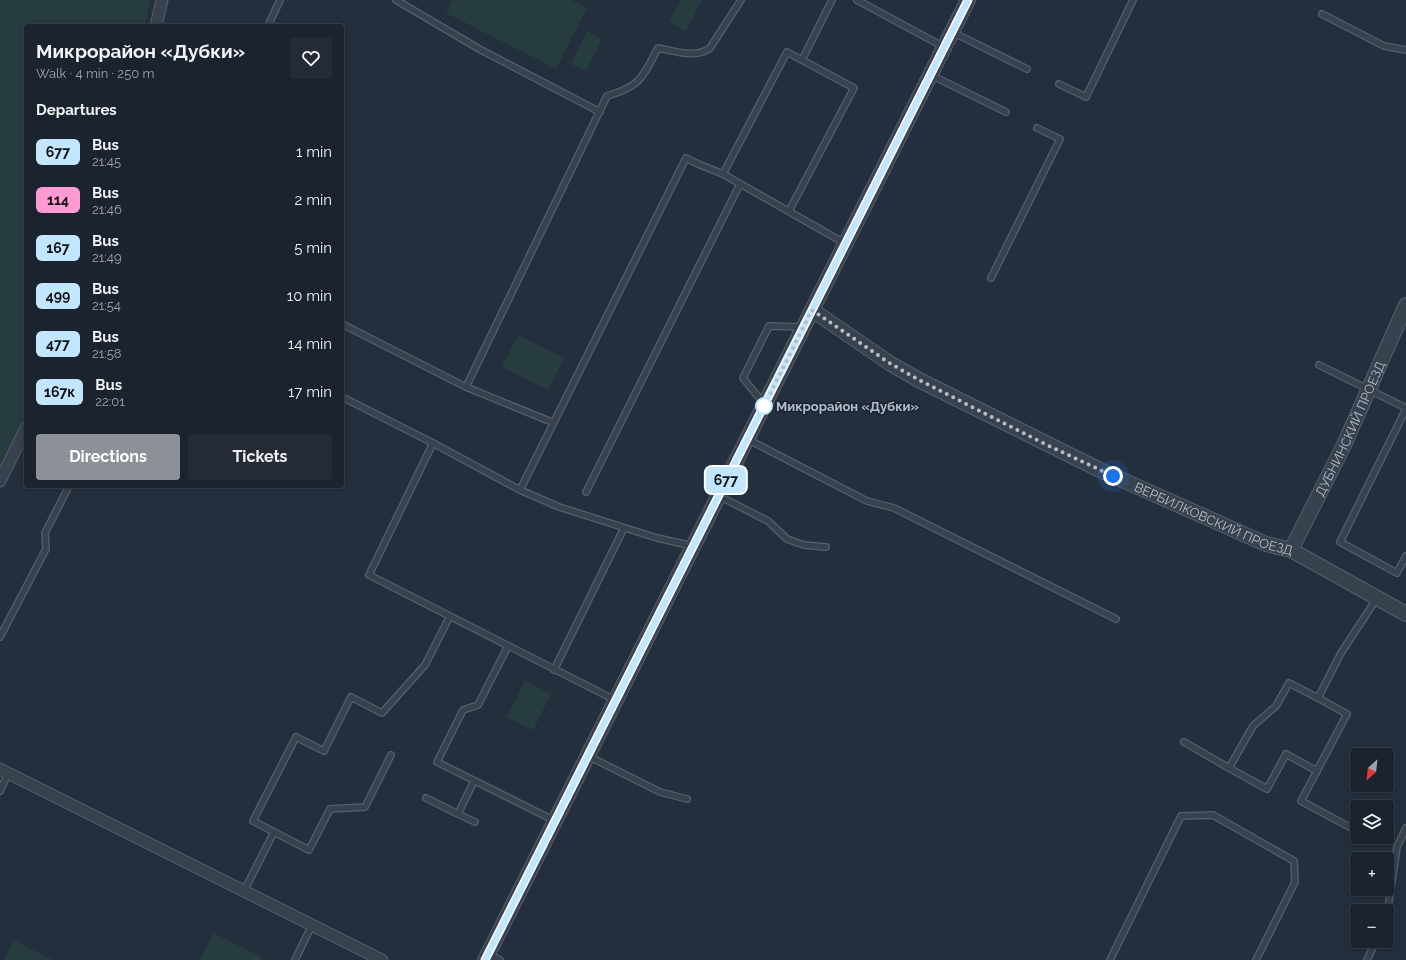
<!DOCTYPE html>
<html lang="en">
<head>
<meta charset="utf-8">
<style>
	:root { --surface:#1b232e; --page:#242b36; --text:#f1f3f6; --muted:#a0a4aa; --line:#39404a; --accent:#8c9099 }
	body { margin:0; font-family:Raleway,sans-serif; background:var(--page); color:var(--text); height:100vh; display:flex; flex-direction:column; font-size:15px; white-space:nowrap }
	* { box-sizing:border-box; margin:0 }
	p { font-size:13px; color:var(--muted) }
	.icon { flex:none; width:22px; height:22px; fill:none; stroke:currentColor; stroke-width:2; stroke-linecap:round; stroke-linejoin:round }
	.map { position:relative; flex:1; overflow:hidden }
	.panel { position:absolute; left:24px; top:24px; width:320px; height:464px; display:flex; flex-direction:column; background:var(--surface); border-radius:4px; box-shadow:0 2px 6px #0003,0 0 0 1px var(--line) }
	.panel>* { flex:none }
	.badge { padding:0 8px; border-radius:6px; font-size:14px; line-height:26px }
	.needle { width:26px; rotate:207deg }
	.tools { position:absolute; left:1350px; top:748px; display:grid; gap:8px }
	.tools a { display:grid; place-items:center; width:44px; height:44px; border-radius:4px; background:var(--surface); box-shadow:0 2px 6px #0003,0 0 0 1px var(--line); font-size:20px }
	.you { position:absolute; width:20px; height:20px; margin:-10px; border:3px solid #fff; border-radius:50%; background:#1a73e8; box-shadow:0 0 0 6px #1a73e833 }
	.map>.badge { position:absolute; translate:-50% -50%; box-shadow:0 0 0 2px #fff }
	h2 { padding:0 12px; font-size:15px; line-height:36px }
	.round { display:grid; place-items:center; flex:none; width:42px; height:42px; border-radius:4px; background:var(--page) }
	.summary { display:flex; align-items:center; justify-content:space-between; height:68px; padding:0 12px }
	h1 { font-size:19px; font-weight:700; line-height:30px }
	.button { display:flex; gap:8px; margin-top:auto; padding:8px 12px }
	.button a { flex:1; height:46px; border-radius:4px; background:var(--accent); color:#fff; font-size:16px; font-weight:700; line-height:46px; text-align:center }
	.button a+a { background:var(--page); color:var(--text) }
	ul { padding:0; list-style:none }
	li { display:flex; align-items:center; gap:12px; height:48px; padding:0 12px }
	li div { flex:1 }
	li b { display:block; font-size:15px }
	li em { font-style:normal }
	li .badge { min-width:44px; font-weight:700; text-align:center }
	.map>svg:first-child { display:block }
	.green { fill:#263c3f }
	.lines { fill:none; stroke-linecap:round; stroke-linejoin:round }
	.service-casing { stroke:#565f6c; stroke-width:8 }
	.minor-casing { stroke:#565f6c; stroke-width:13 }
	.tertiary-casing { stroke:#565f6c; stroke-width:16 }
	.service { stroke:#38414e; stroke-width:5.5 }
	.minor { stroke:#38414e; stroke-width:11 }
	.tertiary { stroke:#38414e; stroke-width:14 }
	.line-casing { stroke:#fff; stroke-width:9 }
	.line { stroke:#c2e6ff; stroke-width:6 }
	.walk { stroke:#b4bcc9; stroke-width:4; stroke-dasharray:0 7.2 }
	.stop-dot { fill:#fff; stroke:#c2e6ff; stroke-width:2 }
	.labels { text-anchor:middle; stroke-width:3.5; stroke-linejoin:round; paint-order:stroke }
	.stop-label { font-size:13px; font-weight:bold; fill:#b4bcc9; stroke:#1d2633; text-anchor:start }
	.street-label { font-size:13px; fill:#b4bcc9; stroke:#1d2633 }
</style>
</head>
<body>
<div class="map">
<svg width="1406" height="960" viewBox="0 0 1406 960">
	<rect width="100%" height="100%" fill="#242f3e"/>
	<g class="green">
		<polygon points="0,0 150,0 145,26 26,26 26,421 0,474"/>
		<polygon points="453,0 571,0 587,8 556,69 446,13"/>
		<polygon points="681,0 702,0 686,31 669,22"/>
		<polygon points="587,31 602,39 586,71 571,64"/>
		<polygon points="518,335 564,358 548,390 502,367"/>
		<polygon points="525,681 551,694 533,730 507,717"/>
		<polygon points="213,933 262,957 261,960 200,960"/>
		<polygon points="14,940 53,960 4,960"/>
	</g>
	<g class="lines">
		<defs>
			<g id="service">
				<polyline points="396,0 481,50 600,112"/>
				<polyline points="857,0 944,47"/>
				<polyline points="1322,14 1384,46 1406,50"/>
				<polyline points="268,26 280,0"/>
				<polyline points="952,32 1027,69"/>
				<polyline points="802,60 832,0"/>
				<polyline points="931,75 1006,112"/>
				<polyline points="1059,84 1086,97 1133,0"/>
				<polyline points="723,174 787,52 854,88 789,211"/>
				<polyline points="991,278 1060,139 1037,128"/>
				<polyline points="342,324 466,387 554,423"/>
				<polyline points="1319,365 1406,408"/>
				<path d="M466 387 607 96C641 86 642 78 658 48 673 51 696 59 710 48L741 0"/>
				<polyline points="342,397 433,443"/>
				<polyline points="764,404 743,378 769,326 803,327"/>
				<polyline points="1406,409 1340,542 1397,573 1406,556"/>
				<polyline points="747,439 867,501 894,508 1116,619"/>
				<polyline points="520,490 686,158 698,164 723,174 846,244"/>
				<polyline points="586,492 740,184"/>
				<polyline points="719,496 768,521 787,539 804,545 826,547"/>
				<polyline points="0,637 46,549 45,533 69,486"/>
				<polyline points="508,646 478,705 463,710 437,762 555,821"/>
				<polyline points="554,670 624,528"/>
				<polyline points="615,700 369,575 433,443 520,490 559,507 657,538 693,546"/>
				<polyline points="1184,742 1229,768"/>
				<polyline points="588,756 660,792 687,799"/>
				<polyline points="1317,771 1286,754 1267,789 1229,768 1253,726 1276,706 1289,683 1318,698"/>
				<polyline points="0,791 8,774"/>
				<polyline points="426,798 458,814 474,781"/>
				<polyline points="458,814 475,822"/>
				<polyline points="1357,831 1301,801 1347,714 1318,698 1341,653 1377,598"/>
				<polyline points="274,832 309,850 330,809 365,807 391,755"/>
				<polyline points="1369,837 1377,841"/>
				<polyline points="244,891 274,832 253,821 296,737 324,751 351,697 382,713 425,665 450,616"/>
				<polyline points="1387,915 1397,847 1406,828"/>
				<polyline points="488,954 500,960"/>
				<polyline points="295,960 312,925"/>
				<polyline points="1110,960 1181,816 1213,815 1294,861 1295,882 1256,960"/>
				<polyline points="1367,960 1376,941"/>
			</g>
			<g id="minor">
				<polyline points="156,26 162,0"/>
				<polyline points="0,481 26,428"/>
				<polyline points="0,769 382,960"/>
			</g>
			<g id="tertiary">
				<path id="s1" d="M812 310 891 364 919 380 1100 470 1266 544 1291 550 1406 614"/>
				<path id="s2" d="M1291 550 1344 445 1406 305"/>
				<polyline points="485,960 968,0"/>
			</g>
		</defs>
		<use href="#service" class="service-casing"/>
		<use href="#minor" class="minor-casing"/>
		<use href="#tertiary" class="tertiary-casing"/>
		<use href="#service" class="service"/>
		<use href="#minor" class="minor"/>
		<use href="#tertiary" class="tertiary"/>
	</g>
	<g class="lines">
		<defs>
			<polyline id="line" points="485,960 968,0"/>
		</defs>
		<use href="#line" class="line-casing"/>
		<use href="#line" class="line"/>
		<polyline class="walk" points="764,406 812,310 891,364 919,380 1045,444 1113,476"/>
	</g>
	<circle class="stop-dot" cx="764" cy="406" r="8"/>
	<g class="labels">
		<g class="stop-label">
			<text x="776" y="411">Микрорайон «Дубки»</text>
		</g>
		<g class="street-label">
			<text dy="5" stroke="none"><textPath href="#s2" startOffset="135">ДУБНИНСКИЙ ПРОЕЗД</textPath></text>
			<text dy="5" stroke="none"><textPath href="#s1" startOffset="454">ВЕРБИЛКОВСКИЙ ПРОЕЗД</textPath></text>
		</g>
	</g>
</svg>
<div class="tools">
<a><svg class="needle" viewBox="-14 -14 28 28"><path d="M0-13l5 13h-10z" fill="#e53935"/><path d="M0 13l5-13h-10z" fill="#a0a4aa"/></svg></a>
<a><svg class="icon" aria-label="layers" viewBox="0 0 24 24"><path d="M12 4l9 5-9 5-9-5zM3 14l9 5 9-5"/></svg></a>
<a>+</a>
<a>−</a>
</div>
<div class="you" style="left:1113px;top:476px"></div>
<b class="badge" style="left:726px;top:480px;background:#c2e6ff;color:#111">677</b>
<section class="panel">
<div class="summary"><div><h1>Микрорайон «Дубки»</h1><p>Walk · 4 min · 250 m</p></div><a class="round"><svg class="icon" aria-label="heart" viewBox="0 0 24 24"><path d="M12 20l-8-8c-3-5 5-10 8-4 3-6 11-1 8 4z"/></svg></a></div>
<h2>Departures</h2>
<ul>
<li><span class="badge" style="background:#c2e6ff;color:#111">677</span><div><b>Bus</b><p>21:45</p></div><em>1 min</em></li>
<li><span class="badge" style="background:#ff9ad2;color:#111">114</span><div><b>Bus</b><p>21:46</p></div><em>2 min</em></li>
<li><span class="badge" style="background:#c2e6ff;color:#111">167</span><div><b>Bus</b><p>21:49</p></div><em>5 min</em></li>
<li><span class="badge" style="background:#c2e6ff;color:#111">499</span><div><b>Bus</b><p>21:54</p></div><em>10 min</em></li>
<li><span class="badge" style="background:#c2e6ff;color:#111">477</span><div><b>Bus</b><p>21:58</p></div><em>14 min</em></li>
<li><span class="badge" style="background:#c2e6ff;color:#111">167к</span><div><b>Bus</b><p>22:01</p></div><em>17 min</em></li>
</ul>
<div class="button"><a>Directions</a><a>Tickets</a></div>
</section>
</div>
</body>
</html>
